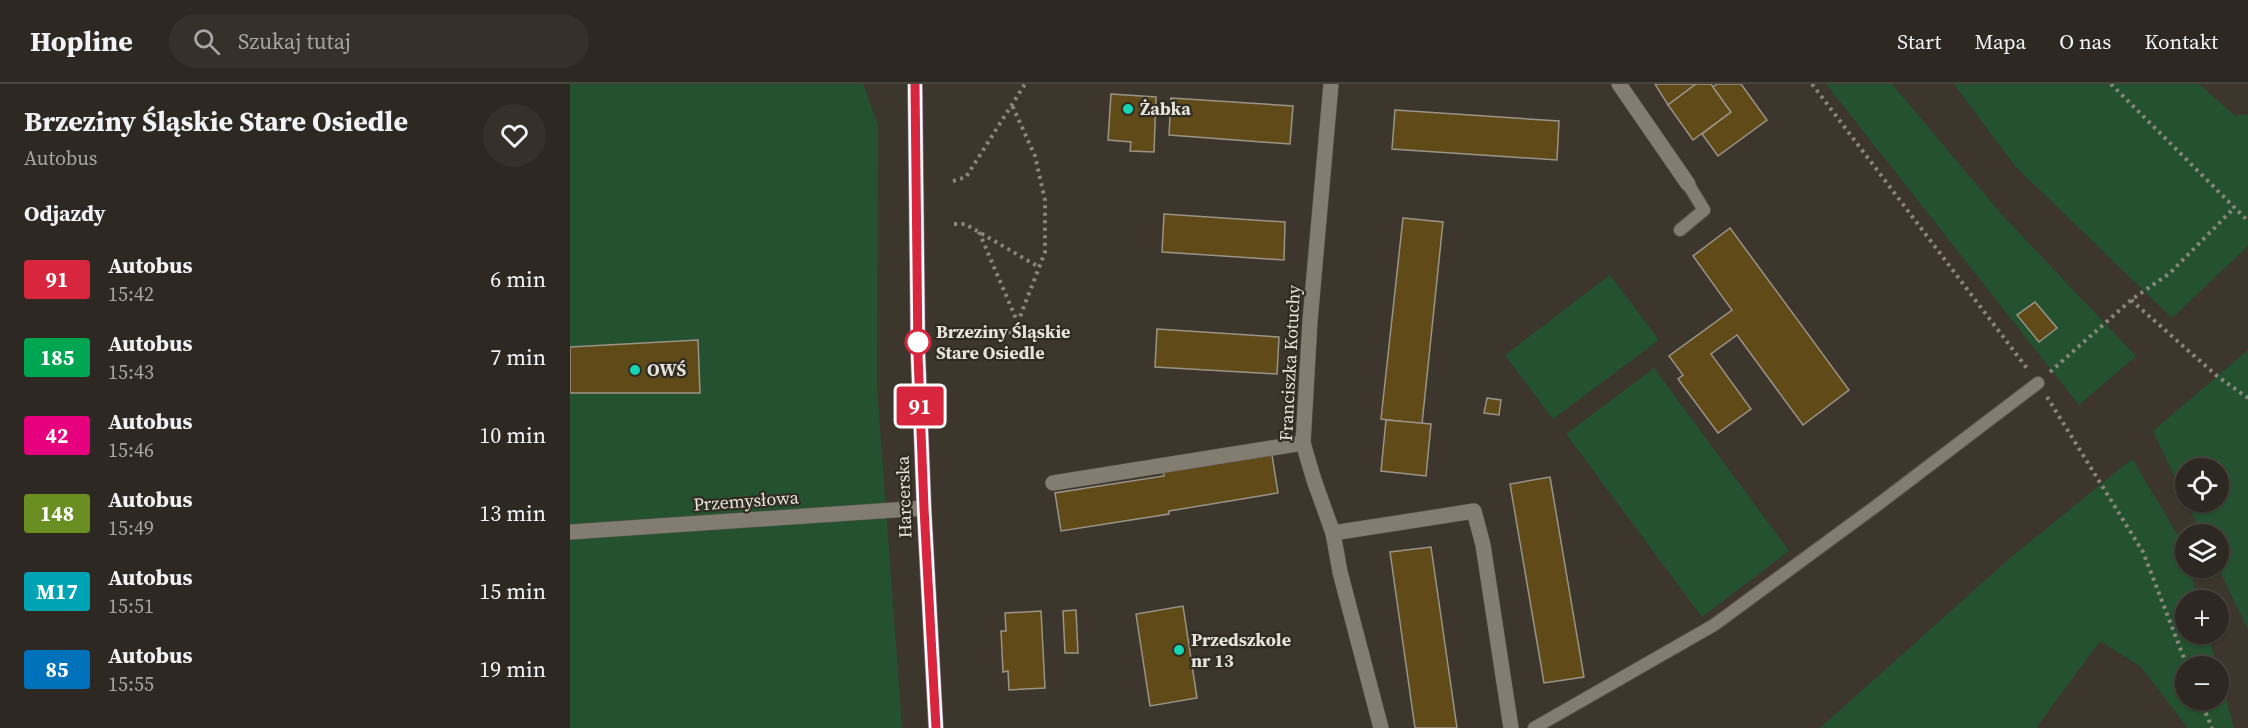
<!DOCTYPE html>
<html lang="pl">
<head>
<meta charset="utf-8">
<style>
	:root { --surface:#2d2821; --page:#35302a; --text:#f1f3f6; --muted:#a7a6a5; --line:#48443f }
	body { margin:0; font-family:"Source Serif 4",serif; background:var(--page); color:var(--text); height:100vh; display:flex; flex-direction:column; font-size:22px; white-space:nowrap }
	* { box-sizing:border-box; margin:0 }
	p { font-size:20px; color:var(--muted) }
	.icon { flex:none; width:33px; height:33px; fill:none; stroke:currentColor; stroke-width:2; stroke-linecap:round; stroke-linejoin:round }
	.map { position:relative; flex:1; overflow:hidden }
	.panel { display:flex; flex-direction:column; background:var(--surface); width:570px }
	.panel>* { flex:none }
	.badge { padding:0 12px; border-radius:4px; font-size:21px; line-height:39px }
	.buttons { position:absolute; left:1605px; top:374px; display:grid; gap:12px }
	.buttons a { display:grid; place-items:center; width:54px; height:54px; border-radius:50%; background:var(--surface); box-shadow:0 2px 4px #0004,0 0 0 2px var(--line); font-size:30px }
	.map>.badge { position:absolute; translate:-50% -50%; box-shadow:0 0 0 3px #fff }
	h2 { padding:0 24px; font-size:22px; line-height:54px }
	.round { display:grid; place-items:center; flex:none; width:63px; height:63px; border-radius:32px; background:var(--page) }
	.head { display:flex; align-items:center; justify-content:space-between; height:102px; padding:0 24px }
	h1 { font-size:28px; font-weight:700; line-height:45px }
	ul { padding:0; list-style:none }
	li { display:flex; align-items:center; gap:18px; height:78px; padding:0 24px }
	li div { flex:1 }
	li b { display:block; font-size:22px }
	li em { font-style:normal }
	li .badge { min-width:66px; font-weight:700; text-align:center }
	header { display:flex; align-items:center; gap:36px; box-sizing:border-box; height:84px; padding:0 30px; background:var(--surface); border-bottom:2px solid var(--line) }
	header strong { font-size:28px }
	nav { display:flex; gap:33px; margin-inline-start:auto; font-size:21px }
	.search { width:420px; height:54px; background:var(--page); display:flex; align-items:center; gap:15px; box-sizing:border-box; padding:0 21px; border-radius:33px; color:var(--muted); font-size:22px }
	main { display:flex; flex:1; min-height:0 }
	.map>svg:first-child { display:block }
	.green { fill:#245230 }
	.building { fill:#604a18; stroke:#9a9488; stroke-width:1.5 }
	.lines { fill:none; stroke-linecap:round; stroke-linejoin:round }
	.service-casing { stroke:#5a554c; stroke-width:14 }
	.minor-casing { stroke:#5a554c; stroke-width:16 }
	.primary-casing { stroke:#5a554c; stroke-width:16 }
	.path { stroke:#8b877e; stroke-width:4; stroke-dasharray:3 4.5; stroke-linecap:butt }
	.service { stroke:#837d71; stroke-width:12 }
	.minor { stroke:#837d71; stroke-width:15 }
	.primary { stroke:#af87a8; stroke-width:15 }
	.line-casing { stroke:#fff; stroke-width:14 }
	.line { stroke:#d7263d; stroke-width:9 }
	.poi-dot { fill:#15d5b3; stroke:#312c22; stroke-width:2 }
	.stop-dot { fill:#fff; stroke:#d7263d; stroke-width:3 }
	.labels { text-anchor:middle; stroke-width:4.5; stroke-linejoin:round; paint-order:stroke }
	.poi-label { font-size:18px; font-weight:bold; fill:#e6e3dc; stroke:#312c22; text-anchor:start }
	.stop-label { font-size:18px; font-weight:bold; fill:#e6e3dc; stroke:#312c22; text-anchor:start }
	.street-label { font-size:18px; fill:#e6e3dc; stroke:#312c22 }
</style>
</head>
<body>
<header>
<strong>Hopline</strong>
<div class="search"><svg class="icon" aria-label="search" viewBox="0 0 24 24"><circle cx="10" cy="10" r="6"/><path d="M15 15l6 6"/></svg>Szukaj tutaj</div>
<nav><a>Start</a><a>Mapa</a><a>O nas</a><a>Kontakt</a></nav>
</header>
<main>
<section class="panel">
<div class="head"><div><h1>Brzeziny Śląskie Stare Osiedle</h1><p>Autobus</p></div><a class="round"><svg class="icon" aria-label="heart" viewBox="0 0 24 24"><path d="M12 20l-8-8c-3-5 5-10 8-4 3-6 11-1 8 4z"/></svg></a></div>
<h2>Odjazdy</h2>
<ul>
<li><span class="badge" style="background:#d7263d;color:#fff">91</span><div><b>Autobus</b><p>15:42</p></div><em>6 min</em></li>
<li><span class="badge" style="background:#00a651;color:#fff">185</span><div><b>Autobus</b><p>15:43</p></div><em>7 min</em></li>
<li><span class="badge" style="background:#e6007e;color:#fff">42</span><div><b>Autobus</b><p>15:46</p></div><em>10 min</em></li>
<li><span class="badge" style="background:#6b8e23;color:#fff">148</span><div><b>Autobus</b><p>15:49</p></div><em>13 min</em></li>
<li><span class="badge" style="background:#00a3b4;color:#fff">M17</span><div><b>Autobus</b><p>15:51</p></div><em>15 min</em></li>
<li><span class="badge" style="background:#0072bc;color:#fff">85</span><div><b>Autobus</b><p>15:55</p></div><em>19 min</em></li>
</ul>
</section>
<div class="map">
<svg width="1678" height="644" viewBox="0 0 1678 644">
	<rect width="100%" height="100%" fill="#3c362c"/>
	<g class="green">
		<polygon points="0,0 293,0 308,41 307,302 332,644 0,644"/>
		<polygon points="1256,0 1322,0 1433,132 1566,272 1509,321"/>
		<polygon points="1384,0 1629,0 1665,32 1678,30 1678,162 1602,234 1445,82"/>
		<polygon points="1040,191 1089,256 983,335 935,271"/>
		<polygon points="1678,266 1678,546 1648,483 1648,450 1632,450 1616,417 1648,417 1648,384 1616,384 1615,415 1583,347"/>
		<polygon points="1084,284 1219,467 1132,533 996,350"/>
		<polygon points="1562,375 1612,458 1615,470 1616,483 1619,483 1628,516 1616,516 1616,549 1638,549 1647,582 1616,582 1616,615 1648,615 1649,588 1664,644 1618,644 1571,583 1530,557 1466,644 1250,644 1440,474"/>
	</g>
	<g class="building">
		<polygon points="1085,0 1126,0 1098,21"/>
		<polygon points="1126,0 1141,0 1161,28 1123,56 1098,21"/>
		<polygon points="1147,0 1171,0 1197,36 1148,72 1132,50 1161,28 1143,3"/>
		<polygon points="541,10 586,13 584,68 560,67 561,58 538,56"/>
		<polygon points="601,14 723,22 720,60 599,51"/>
		<polygon points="825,26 989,37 987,76 822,65"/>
		<polygon points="594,130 715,138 714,176 592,168"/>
		<polygon points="833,134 873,138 852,340 811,335"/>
		<polygon points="1160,144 1279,306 1233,341 1167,251 1141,270 1181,325 1148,349 1108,295 1113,291 1099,272 1162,226 1123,172"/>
		<polygon points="1465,218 1487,244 1469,258 1447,231"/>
		<polygon points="587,245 709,253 707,290 585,283"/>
		<polygon points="128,256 130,309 0,309 0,263"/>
		<polygon points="917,314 931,316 929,331 914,329"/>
		<polygon points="816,336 861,340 856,392 811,387"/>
		<polygon points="702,371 708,409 599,427 599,430 491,447 485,409 594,392 593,388"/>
		<polygon points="980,393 1014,593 974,599 940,400"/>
		<polygon points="861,463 887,644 845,644 820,468"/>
		<polygon points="613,522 627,614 580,622 566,530"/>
		<polygon points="506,526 508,569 495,569 493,527"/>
		<polygon points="471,527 475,604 439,606 438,587 433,588 431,547 436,547 435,529"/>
	</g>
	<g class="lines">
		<defs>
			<g id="service">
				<polyline points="1110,146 1134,126 1118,100"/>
				<polyline points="964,644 1144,541 1306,422 1468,299"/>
			</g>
			<g id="minor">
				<polyline points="761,0 740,237 733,359 744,396 763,449 904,427 913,461 941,644"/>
				<polyline points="1049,0 1118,100"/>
				<polyline points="483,399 733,359"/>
				<polyline points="0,448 354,424"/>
				<polyline points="763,449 770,488 811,644"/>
			</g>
			<polyline id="primary" points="345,0 348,271 354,424 366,644"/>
		</defs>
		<use href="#service" class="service-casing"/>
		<use href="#minor" class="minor-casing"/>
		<use href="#primary" class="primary-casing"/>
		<g class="path">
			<polyline points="1242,0 1459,287"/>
			<polyline points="1541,0 1678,137"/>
			<polyline points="383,97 396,93 455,0"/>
			<polyline points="384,140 395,140 469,183"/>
			<polyline points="409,148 447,237"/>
			<polyline points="1561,216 1647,292 1678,314"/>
			<polyline points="386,247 444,248 475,168 475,116 465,72 442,21"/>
			<polyline points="1480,288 1561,216 1600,189 1664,124"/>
			<polyline points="1477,313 1573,468 1617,582"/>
			<polyline points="1630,615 1642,644"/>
		</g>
		<use href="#service" class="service"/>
		<use href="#minor" class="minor"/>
		<use href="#primary" class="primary"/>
	</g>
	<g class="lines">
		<defs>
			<polyline id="line" points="345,0 348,271 354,424 366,644"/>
		</defs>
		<use href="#line" class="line-casing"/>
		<use href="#line" class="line"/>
	</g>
	<g class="poi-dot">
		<circle cx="558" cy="25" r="6"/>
		<circle cx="65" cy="286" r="6"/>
		<circle cx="609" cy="566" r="6"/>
	</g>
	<circle class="stop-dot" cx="348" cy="258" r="12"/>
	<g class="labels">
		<g class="poi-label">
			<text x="570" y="31">Żabka</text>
			<text x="77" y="292">OWŚ</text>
			<text x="621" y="562">Przedszkole<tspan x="621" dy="21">nr 13</tspan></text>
		</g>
		<g class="stop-label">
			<text x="366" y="254">Brzeziny Śląskie<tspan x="366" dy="21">Stare Osiedle</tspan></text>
		</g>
		<g class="street-label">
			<text transform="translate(720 279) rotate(-87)" y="6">Franciszka Kotuchy</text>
			<text transform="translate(334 413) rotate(-92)" y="6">Harcerska</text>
			<text transform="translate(176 417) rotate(-4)" y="6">Przemysłowa</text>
		</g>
	</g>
</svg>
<div class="buttons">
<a><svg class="icon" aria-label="locate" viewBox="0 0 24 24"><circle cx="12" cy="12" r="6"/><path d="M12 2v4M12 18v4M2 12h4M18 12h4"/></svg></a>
<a><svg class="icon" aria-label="layers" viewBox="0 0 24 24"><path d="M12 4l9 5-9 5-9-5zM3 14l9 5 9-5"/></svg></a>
<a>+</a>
<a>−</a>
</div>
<b class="badge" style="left:350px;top:322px;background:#d7263d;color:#fff">91</b>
</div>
</main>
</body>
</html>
